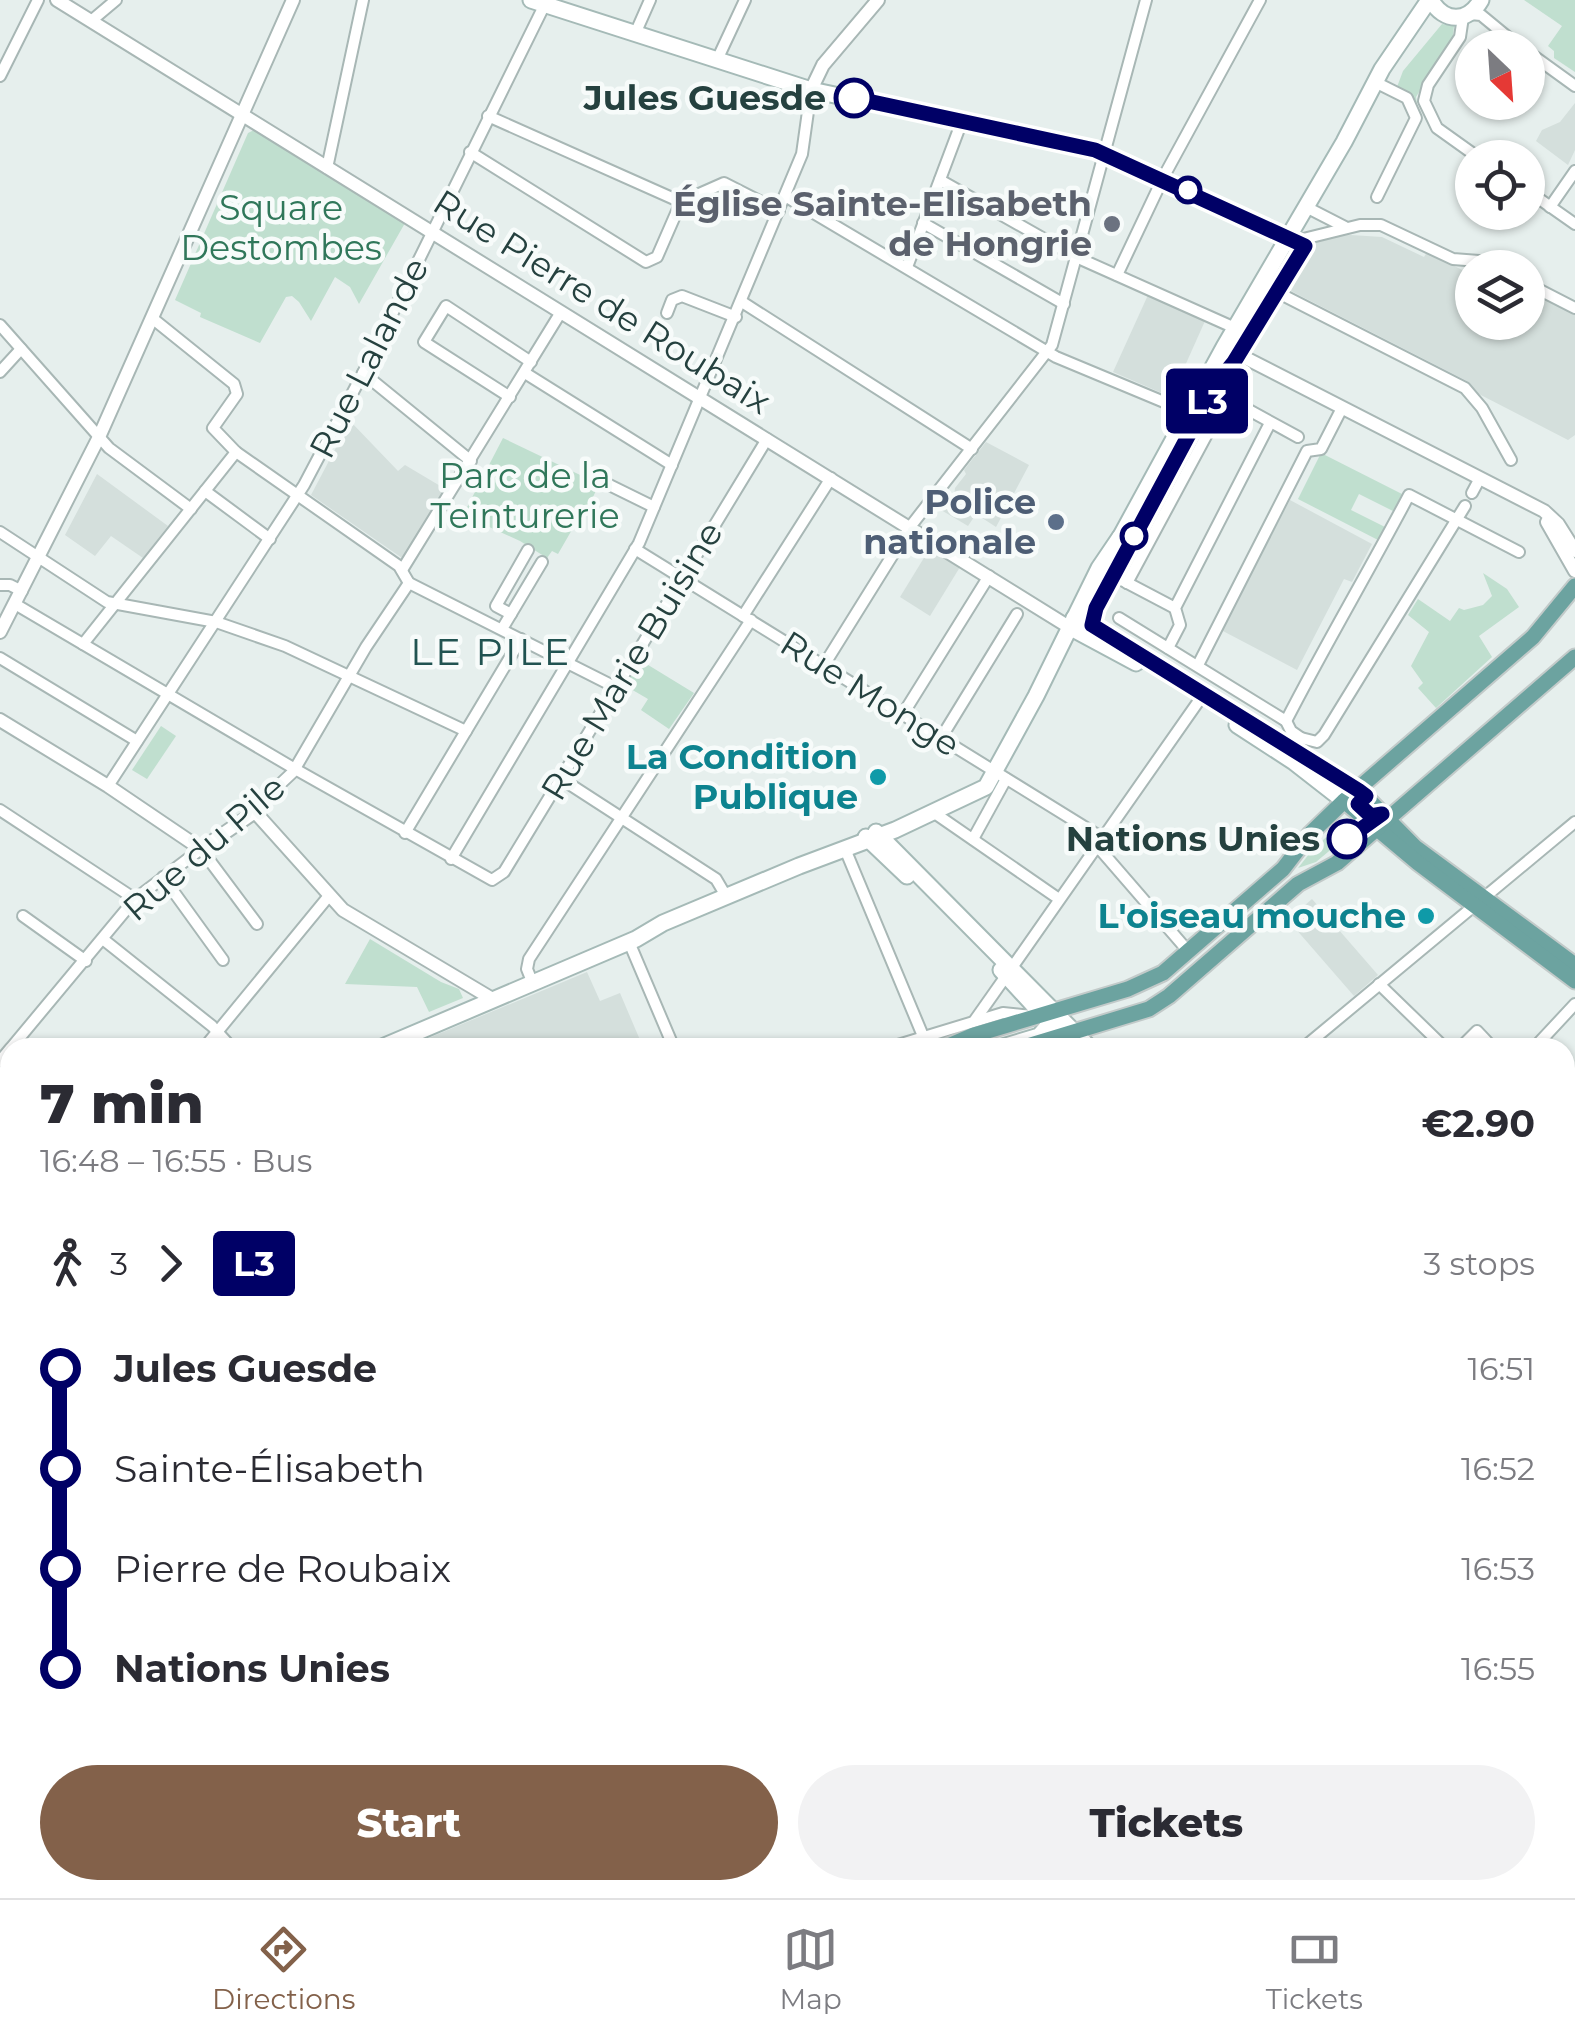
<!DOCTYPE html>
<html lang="en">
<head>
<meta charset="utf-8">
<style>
	:root { --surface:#fff; --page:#f2f2f3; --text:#2b2b33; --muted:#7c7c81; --line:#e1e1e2; --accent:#83614a }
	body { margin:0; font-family:Montserrat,sans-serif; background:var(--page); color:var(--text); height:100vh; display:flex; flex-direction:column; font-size:38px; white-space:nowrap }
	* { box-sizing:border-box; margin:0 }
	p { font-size:32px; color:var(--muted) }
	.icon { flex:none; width:55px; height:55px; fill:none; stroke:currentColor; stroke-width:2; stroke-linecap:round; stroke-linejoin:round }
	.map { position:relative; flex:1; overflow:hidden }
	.panel { position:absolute; left:0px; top:1038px; width:1575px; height:862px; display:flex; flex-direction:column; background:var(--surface); border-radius:30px 30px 0 0; box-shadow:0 2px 8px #0004 }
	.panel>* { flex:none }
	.badge { padding:0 20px; border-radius:8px; font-size:35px; line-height:65px }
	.needle { width:65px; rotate:155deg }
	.tools { position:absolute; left:1455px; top:30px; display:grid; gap:20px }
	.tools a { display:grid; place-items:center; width:90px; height:90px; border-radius:50%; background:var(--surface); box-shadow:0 2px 8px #0004; font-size:50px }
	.map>.badge { position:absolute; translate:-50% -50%; box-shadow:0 0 0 5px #fff }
	.legs { display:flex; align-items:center; gap:15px; height:110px; padding:0 40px; font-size:32px }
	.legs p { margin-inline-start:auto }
	.headline { display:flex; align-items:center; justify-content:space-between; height:170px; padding:0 40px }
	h1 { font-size:55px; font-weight:800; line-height:75px }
	.cta { display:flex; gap:20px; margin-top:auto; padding:20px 40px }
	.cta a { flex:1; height:115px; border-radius:60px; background:var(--accent); color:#fff; font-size:40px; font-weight:800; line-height:115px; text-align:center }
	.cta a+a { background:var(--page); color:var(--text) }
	ul { padding:0 40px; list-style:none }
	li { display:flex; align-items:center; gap:35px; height:100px; font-size:38px }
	li i { display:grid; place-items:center; width:15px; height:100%; margin:0 12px; background:currentColor }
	li i::after { content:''; width:25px; height:25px; margin:-12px; border:8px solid; border-radius:50%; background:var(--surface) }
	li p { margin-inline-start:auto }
	li:first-child i { background:linear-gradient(#0000 50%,currentColor 0) }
	li:last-child i { background:linear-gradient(currentColor 50%,#0000 0) }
	.menu { display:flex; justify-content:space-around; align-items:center; height:140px; border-top:2px solid var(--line); background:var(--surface); font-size:28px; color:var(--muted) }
	.menu a { display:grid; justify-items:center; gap:5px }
	.menu .on { color:var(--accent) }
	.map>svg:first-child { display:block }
	.built { fill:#d4dfdc }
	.green { fill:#c0dfcf }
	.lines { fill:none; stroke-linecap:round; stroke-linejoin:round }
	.minor-casing { stroke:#a8b7b5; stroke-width:14 }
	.tertiary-casing { stroke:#a8b7b5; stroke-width:16 }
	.secondary-casing { stroke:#a5bab7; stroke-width:19 }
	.primary-casing { stroke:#c2cac9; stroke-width:19 }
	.minor { stroke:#fff; stroke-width:10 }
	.tertiary { stroke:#fff; stroke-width:12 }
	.secondary { stroke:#fff; stroke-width:15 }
	.primary { stroke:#6ca3a0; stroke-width:15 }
	.line-1-casing { stroke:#fff; stroke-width:22 }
	.line-1 { stroke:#006; stroke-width:15 }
	.stop-1-dot { fill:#fff; stroke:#006; stroke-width:5 }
	.worship-dot { fill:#6b7280; stroke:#f7fbfa; stroke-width:4 }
	.service-dot { fill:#5c6f8a; stroke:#f7fbfa; stroke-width:4 }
	.culture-dot { fill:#0f9aa8; stroke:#f7fbfa; stroke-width:4 }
	.labels { text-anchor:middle; stroke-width:9; stroke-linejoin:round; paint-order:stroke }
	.stop-label { font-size:35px; font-weight:bold; fill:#25413f; stroke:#f7fbfa; text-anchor:end }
	.worship-label { font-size:35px; font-weight:bold; fill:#5b616d; stroke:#f7fbfa; text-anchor:end }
	.park-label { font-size:35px; fill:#30775a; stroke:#f7fbfa }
	.street-label { font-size:35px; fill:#25413f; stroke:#f7fbfa }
	.service-label { font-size:35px; font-weight:bold; fill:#4e5e75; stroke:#f7fbfa; text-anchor:end }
	.culture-label { font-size:35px; font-weight:bold; fill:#0d838f; stroke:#f7fbfa; text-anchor:end }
	.neighbourhood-label { font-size:38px; letter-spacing:2.5px; fill:#215351; stroke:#f7fbfa }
</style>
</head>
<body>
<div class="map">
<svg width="1575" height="1898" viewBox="0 0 1575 1898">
	<rect width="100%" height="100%" fill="#e6efed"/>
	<g class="built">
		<polygon points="1575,103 1575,150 1568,165 1536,141 1542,130 1560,122"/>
		<polygon points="1351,235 1382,237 1424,257 1427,252 1472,275 1472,322 1528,322 1528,296 1542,303 1545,298 1575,313 1575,435 1568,440 1473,391 1467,381 1291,291 1319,236"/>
		<polygon points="1148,295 1205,321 1171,397 1113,372"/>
		<polygon points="350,421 398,471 405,465 447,490 405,560 311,495"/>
		<polygon points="986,442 1029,465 996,527 976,514 968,526 936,507 944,496 954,496 955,488 966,474 964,470"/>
		<polygon points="97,474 168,526 143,558 111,536 95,556 65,535"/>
		<polygon points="1290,500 1372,544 1352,582 1344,579 1297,670 1221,630"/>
		<polygon points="930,548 960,567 930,616 900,597"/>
		<polygon points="1312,899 1378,975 1354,996 1288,920"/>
		<polygon points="587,972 600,1001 620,993 643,1047 407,1047"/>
		<polygon points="1565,1057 1575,1066 1575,1164 1565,1175"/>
		<polygon points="10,1273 10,1436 9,1437 0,1431 0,1277"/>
		<polygon points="10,1501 10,1607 0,1610 0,1509"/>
		<polygon points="443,1890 616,1890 610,1898 453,1898"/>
	</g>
	<g class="green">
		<polygon points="1524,0 1575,0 1575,72 1554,58 1554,51 1548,46 1562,26"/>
		<polygon points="1442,24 1454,26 1453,36 1416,97 1417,103 1397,87 1403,71"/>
		<polygon points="254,130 405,223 359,304 350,287 335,277 311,321 299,302 292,296 286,297 260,343 200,317 201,313 175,300 248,133"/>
		<polygon points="503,438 599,484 578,530 573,528 558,554 552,551 547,558 520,541 463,515"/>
		<polygon points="1321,453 1402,494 1393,511 1359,494 1351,510 1385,527 1378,540 1298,499"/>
		<polygon points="1483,573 1507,589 1519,607 1479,636 1492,657 1436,708 1418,688 1423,683 1411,666 1429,632 1408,615 1418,599 1450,621 1459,608 1464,610 1483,605 1492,596"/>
		<polygon points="640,660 694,693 669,729 641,710 648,699 624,685"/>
		<polygon points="161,726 176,736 147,779 132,770"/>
		<polygon points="1343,822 1353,831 1316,862 1298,868 1313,849"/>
		<polygon points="370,939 441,982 459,989 463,998 429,1012 417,987 345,984"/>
		<polygon points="1575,1387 1575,1454 1565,1466 1565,1399"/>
		<polygon points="1575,1656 1575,1735 1565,1727 1565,1666"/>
		<polygon points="1565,1757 1575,1767 1575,1898 1171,1898 1163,1890 1565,1890"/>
		<polygon points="981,1890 1070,1890 1078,1898 975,1898"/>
	</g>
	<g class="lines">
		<defs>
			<g id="minor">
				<polyline points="1470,14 1481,15 1521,48"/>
				<polyline points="1463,17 1460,37 1428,85 1424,101 1437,128 1479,158"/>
				<polyline points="91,21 116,0"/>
				<polyline points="635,34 650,0"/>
				<polyline points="1528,52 1575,86"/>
				<polyline points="717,60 745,0"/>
				<polyline points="0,76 38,0"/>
				<polyline points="1375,82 1407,98 1416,118 1377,197"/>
				<polyline points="488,116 681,202 724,183 779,211"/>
				<polyline points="470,152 646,262 657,257 681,202"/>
				<polyline points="327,168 363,0"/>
				<polyline points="940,180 1076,257 1235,328"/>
				<polyline points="1528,191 1575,224"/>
				<polyline points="785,196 1056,357 1188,412"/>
				<polyline points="1306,207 1345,227"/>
				<polyline points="1550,207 1575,171"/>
				<polyline points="923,223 1064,304"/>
				<polyline points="1295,241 1360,225 1381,225 1453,259 1479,261 1494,268"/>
				<polyline points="907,267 962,121"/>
				<polyline points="1117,275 1164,176 1260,0"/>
				<polyline points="1261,284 1465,388 1482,408 1511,460"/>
				<polyline points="1528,284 1575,308"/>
				<polyline points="742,302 972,449"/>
				<polyline points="667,313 672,300 682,296 736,317"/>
				<polyline points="152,318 234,384 237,394 213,428 236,452 399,566 409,583 615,687"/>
				<polyline points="0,325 109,448 191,509"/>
				<polyline points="0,372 21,349"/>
				<polyline points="363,373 471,461"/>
				<polyline points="525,373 672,465"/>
				<polyline points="1203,385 1298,437"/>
				<polyline points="510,397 424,342 446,306 531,362"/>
				<polyline points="591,476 654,507"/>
				<polyline points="205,491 270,539"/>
				<polyline points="1472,493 1480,478"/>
				<polyline points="0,532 107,602 216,622 285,646 466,731"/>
				<polyline points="635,549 1104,839"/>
				<polyline points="1099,568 1175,608"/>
				<polyline points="402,570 561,312"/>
				<polyline points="1127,583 1226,399"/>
				<polyline points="0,585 10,585 22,591"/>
				<polyline points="15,604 295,769 492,880 504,872 767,439"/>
				<polyline points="511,614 496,606 528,550"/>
				<polyline points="743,616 831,478"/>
				<polyline points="1119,618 1286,721 1291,731 1301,738 1298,742"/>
				<polyline points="502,629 542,562"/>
				<polyline points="83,644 236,452"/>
				<polyline points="1168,648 1180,625 1175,608 1270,423"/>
				<polyline points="0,658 137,741"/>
				<polyline points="824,665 910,527 1052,345 1146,0"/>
				<polyline points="1198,665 1307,451 1321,449 1342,408"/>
				<polyline points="903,714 989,576"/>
				<path d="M1286 721C1325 645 1369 571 1409 495L1519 552"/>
				<polyline points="941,738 1017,614"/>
				<polyline points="1301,738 1317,742 1324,735 1465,506"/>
				<polyline points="560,778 716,879 726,896"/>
				<polyline points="108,786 304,485 363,373 545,4"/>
				<polyline points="0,810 135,899"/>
				<polyline points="255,812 261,802 293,772 366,647 409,583"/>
				<polyline points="933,812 1059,899"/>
				<polyline points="405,833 521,639"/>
				<polyline points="973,839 1006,779"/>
				<polyline points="1098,847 1188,951"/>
				<polyline points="845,849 923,1036"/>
				<polyline points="451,859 639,543 802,154 811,90"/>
				<polyline points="163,877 223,960"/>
				<polyline points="23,916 86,961"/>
				<polyline points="104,940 212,1026 232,1048"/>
				<polyline points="629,942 674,1048"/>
				<polyline points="1011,969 1198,702"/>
				<polyline points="533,984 527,969 529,959 751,620"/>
				<polyline points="1379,984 1445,1048"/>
				<polyline points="975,1020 1006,976"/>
				<polyline points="11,1048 135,899 201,849 257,924"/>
				<polyline points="204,1048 328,897"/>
				<polyline points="888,1048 1003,1013 1031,1016"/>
				<polyline points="1303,1048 1575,822"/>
				<polyline points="1460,1048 1477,1031 1493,1048"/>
				<polyline points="1534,1048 1575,1004"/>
				<polyline points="0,1061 10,1049"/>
				<polyline points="0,1244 10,1256"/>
				<polyline points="1565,1268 1575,1277"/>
				<polyline points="1565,1351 1575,1352"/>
				<polyline points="1565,1386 1575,1373"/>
				<polyline points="1565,1480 1575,1468"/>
				<polyline points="0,1757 10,1754"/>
				<polyline points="0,1842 10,1843"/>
				<polyline points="140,1890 155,1898"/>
				<polyline points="307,1890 317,1898"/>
				<polyline points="62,1898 66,1890"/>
			</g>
			<g id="tertiary">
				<polyline points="57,0 1069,627"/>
				<polyline points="811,90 823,65 878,0"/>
				<polyline points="1224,347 1544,511 1558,524 1575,551"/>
				<polyline points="1547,522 1575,571"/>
				<polyline points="0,632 99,437 293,0"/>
				<polyline points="0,720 108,786 201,849 255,812 343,910 494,1000"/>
				<polyline points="0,1101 10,1104"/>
				<polyline points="913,1890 924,1898"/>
			</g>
			<g id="secondary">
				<polyline points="531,0 811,90 1095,150 1295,241"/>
				<path d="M1431 0C1444 23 1468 23 1481 0"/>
				<polyline points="1117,543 1224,347 1344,142 1382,69 1429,0"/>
				<polyline points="1074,618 1105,633 1358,789"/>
				<polyline points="1069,627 1136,663"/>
				<polyline points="1237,725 1294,762 1344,801"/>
				<polyline points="876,832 1090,1048"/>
				<polyline points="866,837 907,876"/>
				<polyline points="1001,970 1073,1048"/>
				<polyline points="380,1048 636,939 663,923 799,866 895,830 986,787 1036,696 1099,568 1120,537"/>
				<polyline points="999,1048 1039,1036 1055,1018"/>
				<polyline points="0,1210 10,1206"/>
				<polyline points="1565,1533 1575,1543"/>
				<polyline points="265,1898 276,1890"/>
			</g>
			<g id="primary">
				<polyline points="1358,789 1415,847 1575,965"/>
				<polyline points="1344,801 1418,863 1575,981"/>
				<polyline points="944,1048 974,1035 1128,989 1163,973 1283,869 1310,834 1344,801 1533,637 1575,586"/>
				<polyline points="1021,1048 1149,1009 1169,996 1298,884 1337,863 1575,657"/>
				<polyline points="0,1735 10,1734"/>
			</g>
		</defs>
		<use href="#minor" class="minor-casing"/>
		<use href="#tertiary" class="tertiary-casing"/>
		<use href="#secondary" class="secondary-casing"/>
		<use href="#primary" class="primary-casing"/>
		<use href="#minor" class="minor"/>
		<use href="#tertiary" class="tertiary"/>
		<use href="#secondary" class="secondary"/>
		<use href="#primary" class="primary"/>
	</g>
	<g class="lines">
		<defs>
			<polyline id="line-1" points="854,98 1095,150 1305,246 1234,362 1216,384 1096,608 1092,625 1358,790 1366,796 1358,804 1371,816 1382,814 1347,839"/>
		</defs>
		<use href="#line-1" class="line-1-casing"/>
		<use href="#line-1" class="line-1"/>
	</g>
	<g class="stop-1-dot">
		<circle cx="854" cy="98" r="18"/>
		<circle cx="1188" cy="190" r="12"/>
		<circle cx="1134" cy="536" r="12"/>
		<circle cx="1347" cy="839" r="18"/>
	</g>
	<circle class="worship-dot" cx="1112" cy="224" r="10"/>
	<circle class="service-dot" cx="1056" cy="522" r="10"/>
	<g class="culture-dot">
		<circle cx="878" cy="777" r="10"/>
		<circle cx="1426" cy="916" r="10"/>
	</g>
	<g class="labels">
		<g class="stop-label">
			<text x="826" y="110">Jules Guesde</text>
			<text x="1320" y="851">Nations Unies</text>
		</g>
		<g class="worship-label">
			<text x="1092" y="216">Église Sainte-Elisabeth<tspan x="1092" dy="40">de Hongrie</tspan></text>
		</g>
		<g class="park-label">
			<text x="281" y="220">Square<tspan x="281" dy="40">Destombes</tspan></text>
			<text x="525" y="488">Parc de la<tspan x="525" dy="40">Teinturerie</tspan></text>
		</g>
		<g class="street-label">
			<text transform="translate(602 302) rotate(32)" y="12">Rue Pierre de Roubaix</text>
			<text transform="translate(369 358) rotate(-63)" y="12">Rue Lalande</text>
			<text transform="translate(632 661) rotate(-59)" y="12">Rue Marie Buisine</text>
			<text transform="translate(870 694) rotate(32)" y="12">Rue Monge</text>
			<text transform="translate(204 848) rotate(-41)" y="12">Rue du Pile</text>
		</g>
		<g class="service-label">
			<text x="1036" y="514">Police<tspan x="1036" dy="40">nationale</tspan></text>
		</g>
		<g class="culture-label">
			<text x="858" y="769">La Condition<tspan x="858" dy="40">Publique</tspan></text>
			<text x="1406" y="928">L'oiseau mouche</text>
		</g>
		<g class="neighbourhood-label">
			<text x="491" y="665">LE PILE</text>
		</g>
	</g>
</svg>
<div class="tools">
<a><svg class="needle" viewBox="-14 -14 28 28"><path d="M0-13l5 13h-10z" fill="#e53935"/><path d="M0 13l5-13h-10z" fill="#7c7c81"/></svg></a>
<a><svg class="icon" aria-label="locate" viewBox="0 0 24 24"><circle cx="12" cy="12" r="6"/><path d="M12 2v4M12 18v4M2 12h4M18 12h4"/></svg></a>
<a><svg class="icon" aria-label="layers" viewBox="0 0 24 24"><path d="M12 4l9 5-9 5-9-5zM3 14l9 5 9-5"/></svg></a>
</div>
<b class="badge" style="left:1207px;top:401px;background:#006;color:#fff">L3</b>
<section class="panel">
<div class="headline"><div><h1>7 min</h1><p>16:48 – 16:55 · Bus</p></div><b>€2.90</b></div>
<div class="legs"><svg class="icon" aria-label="walk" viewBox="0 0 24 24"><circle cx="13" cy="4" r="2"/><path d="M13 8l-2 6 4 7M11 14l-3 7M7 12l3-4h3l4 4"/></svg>3<svg class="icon" aria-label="forward" viewBox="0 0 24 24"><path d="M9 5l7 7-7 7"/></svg><b class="badge" style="background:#006;color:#fff">L3</b><p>3 stops</p></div>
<ul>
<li><i style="color:#006"></i><b>Jules Guesde</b><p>16:51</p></li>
<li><i style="color:#006"></i><span>Sainte-Élisabeth</span><p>16:52</p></li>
<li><i style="color:#006"></i><span>Pierre de Roubaix</span><p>16:53</p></li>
<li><i style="color:#006"></i><b>Nations Unies</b><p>16:55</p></li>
</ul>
<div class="cta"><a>Start</a><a>Tickets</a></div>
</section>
</div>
<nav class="menu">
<a class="on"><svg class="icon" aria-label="directions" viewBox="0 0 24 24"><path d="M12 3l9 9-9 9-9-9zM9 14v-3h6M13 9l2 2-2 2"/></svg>Directions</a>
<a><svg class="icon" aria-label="map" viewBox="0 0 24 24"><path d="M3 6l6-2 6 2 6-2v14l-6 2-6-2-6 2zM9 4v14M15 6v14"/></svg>Map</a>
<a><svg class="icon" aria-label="tickets" viewBox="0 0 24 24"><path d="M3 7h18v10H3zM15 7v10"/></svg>Tickets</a>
</nav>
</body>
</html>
